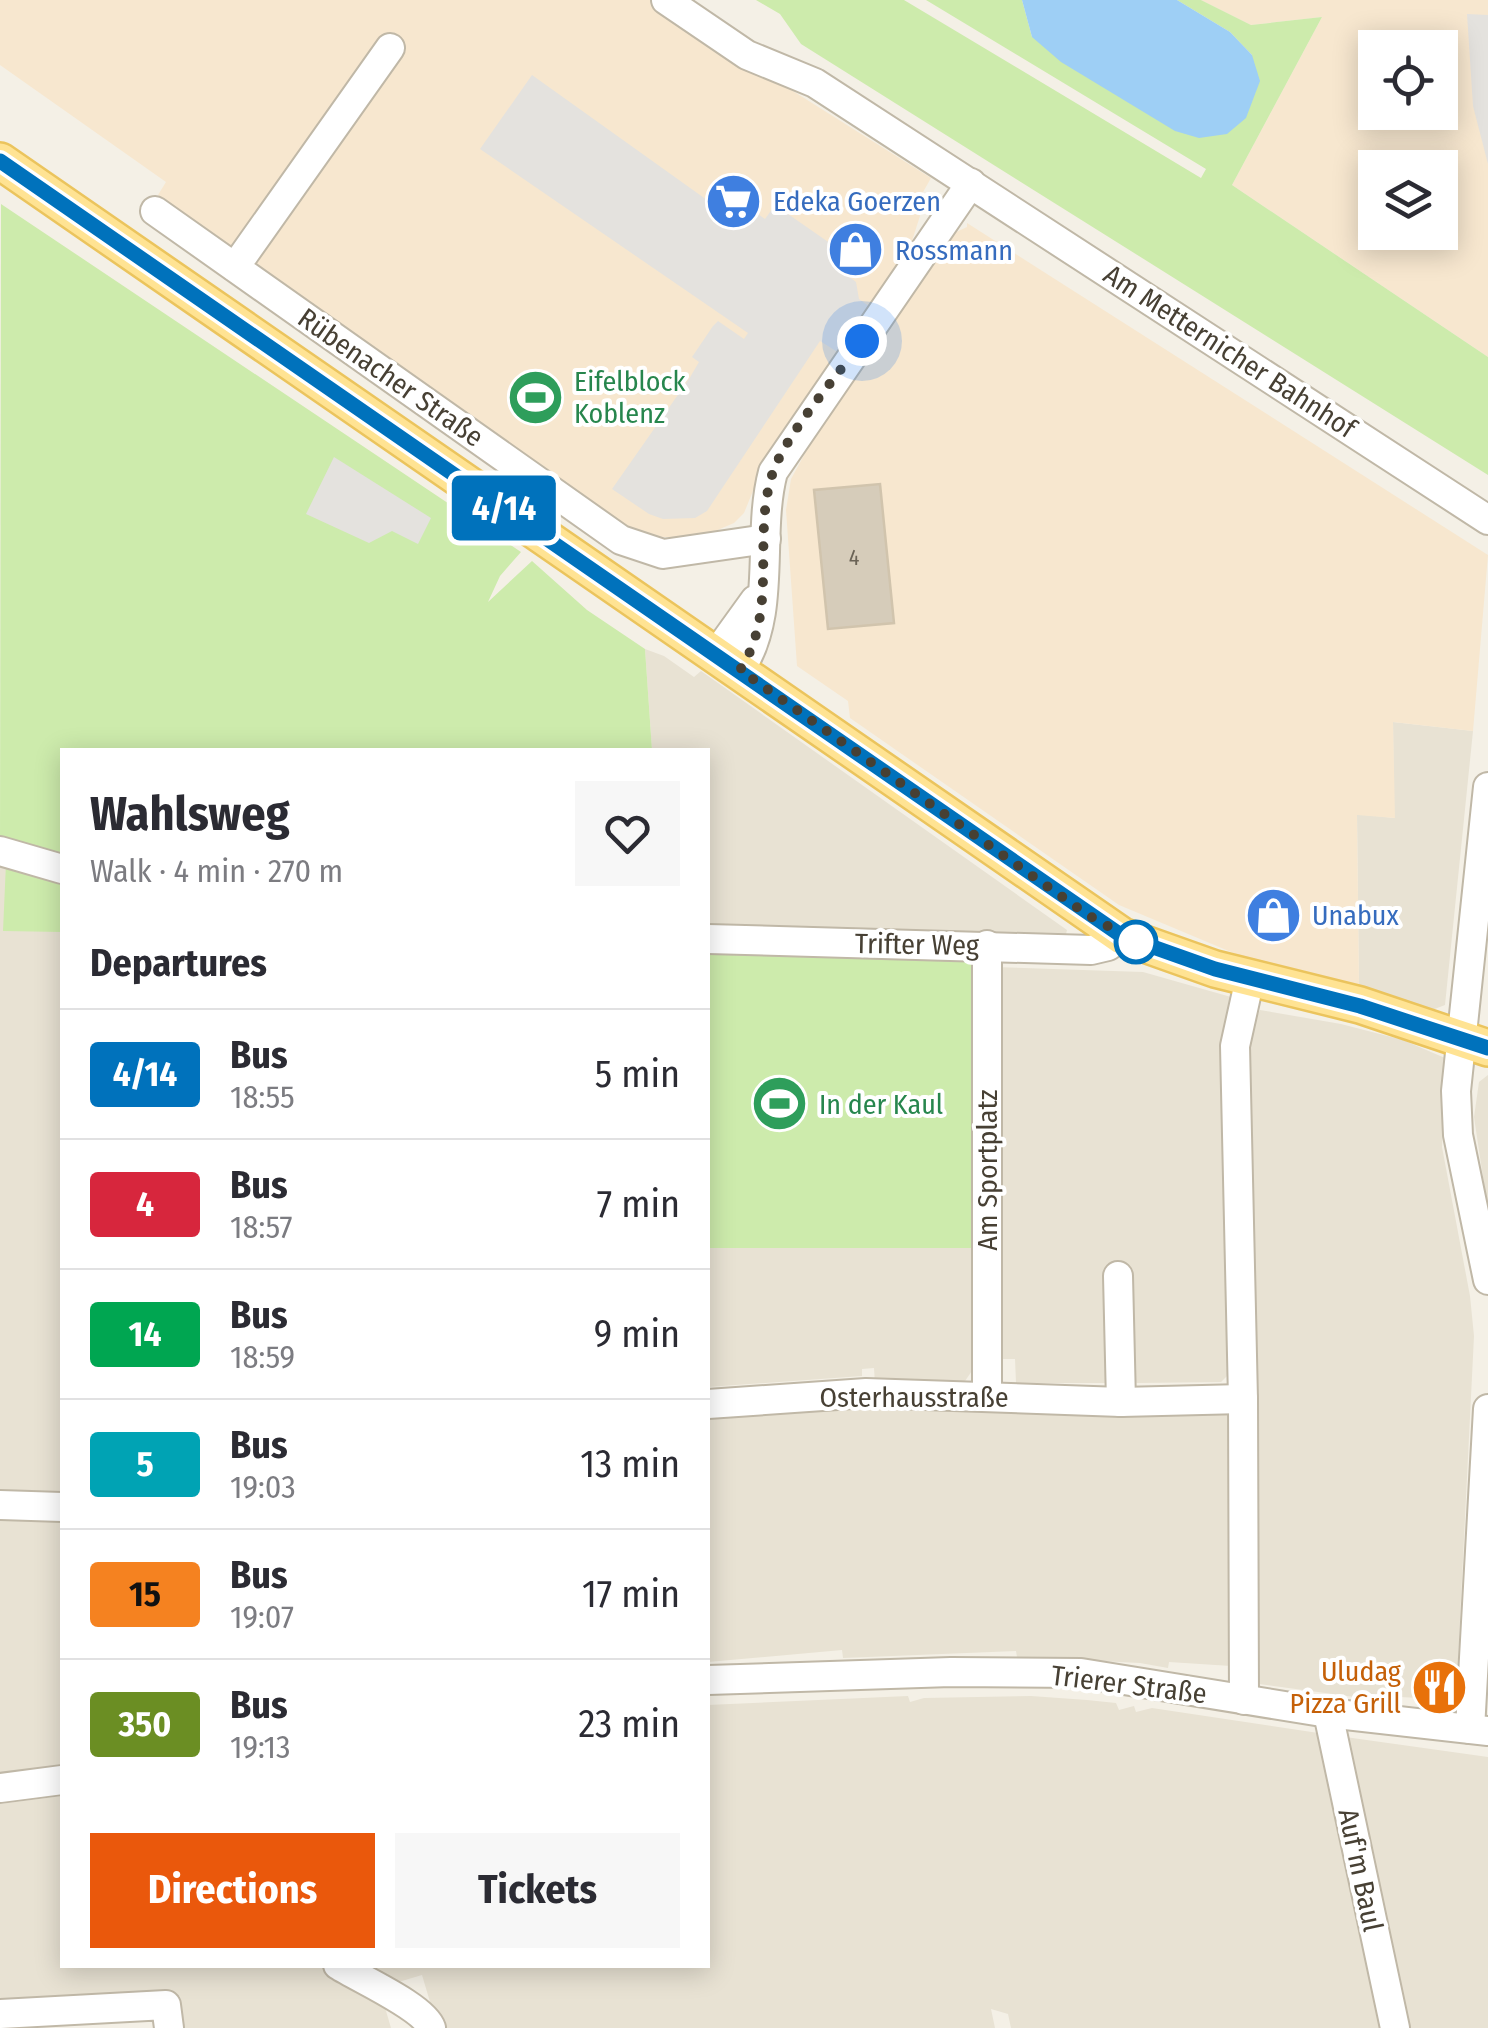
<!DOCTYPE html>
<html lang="en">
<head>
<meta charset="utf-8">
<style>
	:root { --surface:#fff; --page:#f7f7f7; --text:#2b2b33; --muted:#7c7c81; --line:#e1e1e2; --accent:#ea580c }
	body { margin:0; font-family:"Fira Sans Condensed",sans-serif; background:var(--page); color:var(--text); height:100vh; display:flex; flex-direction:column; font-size:38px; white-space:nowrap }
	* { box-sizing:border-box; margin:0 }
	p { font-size:32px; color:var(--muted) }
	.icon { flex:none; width:55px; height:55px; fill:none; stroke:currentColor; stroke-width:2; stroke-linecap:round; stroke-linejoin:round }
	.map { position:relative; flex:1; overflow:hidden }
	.panel { position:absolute; left:60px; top:748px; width:650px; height:1220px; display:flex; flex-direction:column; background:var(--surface); border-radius:0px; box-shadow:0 5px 25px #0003 }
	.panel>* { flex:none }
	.badge { padding:0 20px; border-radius:8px; font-size:35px; line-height:65px }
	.controls { position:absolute; left:1358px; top:30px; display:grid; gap:20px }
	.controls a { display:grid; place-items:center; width:100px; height:100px; border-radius:0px; background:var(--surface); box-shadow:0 5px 25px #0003; font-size:50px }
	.you { position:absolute; width:50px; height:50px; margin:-25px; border:8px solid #fff; border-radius:50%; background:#1a73e8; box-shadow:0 0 0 15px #1a73e833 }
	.map>.badge { position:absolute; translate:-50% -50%; box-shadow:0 0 0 5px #fff }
	h2 { padding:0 30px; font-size:38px; line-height:90px }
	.round { display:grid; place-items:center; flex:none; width:105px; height:105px; border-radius:0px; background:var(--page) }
	.headline { display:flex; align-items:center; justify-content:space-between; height:170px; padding:0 30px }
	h1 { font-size:48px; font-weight:700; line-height:75px }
	.cta { display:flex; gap:20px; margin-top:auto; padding:20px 30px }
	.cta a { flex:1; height:115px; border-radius:0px; background:var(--accent); color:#fff; font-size:40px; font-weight:700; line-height:115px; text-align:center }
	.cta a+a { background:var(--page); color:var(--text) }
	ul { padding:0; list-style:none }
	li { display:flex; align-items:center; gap:30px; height:130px; padding:0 30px; border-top:2px solid var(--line) }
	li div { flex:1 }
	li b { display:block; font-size:38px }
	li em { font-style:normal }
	li .badge { min-width:110px; font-weight:700; text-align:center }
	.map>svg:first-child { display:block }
	.residential { fill:#e8e2d3 }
	.commercial { fill:#f7e7cf; fill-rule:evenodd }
	.green { fill:#cdebac }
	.parking { fill:#e4e2de }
	.water { fill:#9ecff5 }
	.building { fill:#d6ccba; stroke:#d1c4ad; stroke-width:2.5 }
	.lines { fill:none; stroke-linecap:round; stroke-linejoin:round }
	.minor-casing { stroke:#c0b8a7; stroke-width:32 }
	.major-casing { stroke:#ebc45d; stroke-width:40 }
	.minor { stroke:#fff; stroke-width:28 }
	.major { stroke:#ffe393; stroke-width:35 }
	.line-casing { stroke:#fff; stroke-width:22 }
	.line { stroke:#0072bc; stroke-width:15 }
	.walk { stroke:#474034; stroke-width:10; stroke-dasharray:0 18 }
	.stop-dot { fill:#fff; stroke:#0072bc; stroke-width:5 }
	.labels { text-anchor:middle; stroke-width:8; stroke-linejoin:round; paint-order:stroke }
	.number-label { font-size:22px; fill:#6b6356 }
	.shop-label { font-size:28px; fill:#366cbe; stroke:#fff; text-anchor:start }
	.street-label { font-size:28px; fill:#474034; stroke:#fff }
	.leisure-label { font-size:28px; fill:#27864d; stroke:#fff; text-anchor:start }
	.food-label { font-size:28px; fill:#c56008; stroke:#fff; text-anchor:end }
</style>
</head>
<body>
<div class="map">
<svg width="1488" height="2028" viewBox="0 0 1488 2028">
	<rect width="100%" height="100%" fill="#f4f0e6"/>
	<g class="residential">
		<polygon points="645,649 664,656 694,677 701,671 1067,930 1065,938 708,927 708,750 652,750"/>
		<polygon points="1393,722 1473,731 1445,1005 1432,1010 1359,988 1357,814 1394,818"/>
		<polygon points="0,861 62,879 62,1765 0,1773"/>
		<polygon points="994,967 1143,972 1231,997 1223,1031 1223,1056 1230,1373 1221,1382 1137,1383 1130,1376 1110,1383 1016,1383 1015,1359 999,1359"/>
		<polygon points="1260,1010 1341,1024 1403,1040 1445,1058 1442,1147 1470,1296 1474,1336 1456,1700 1363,1695 1362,1698 1252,1683 1254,1244 1249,1032"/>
		<polygon points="1488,1075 1488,1211 1474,1117 1479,1082"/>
		<polygon points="708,1248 974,1248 976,1365 965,1381 875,1384 874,1368 862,1369 862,1376 708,1387"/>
		<polygon points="863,1405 864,1410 990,1407 1230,1410 1231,1666 1169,1662 1168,1668 1140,1663 1017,1657 1016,1651 843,1658 842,1650 708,1662 708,1415"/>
		<polygon points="908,1696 910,1702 924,1698 1031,1696 1087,1700 1116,1703 1119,1710 1134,1706 1136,1712 1152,1708 1325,1734 1389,2028 1011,2028 1008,2014 991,2009 995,2028 443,2028 436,2022 422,1975 382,1987 348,1965 708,1965 708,1705"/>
		<polygon points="1338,1736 1488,1757 1488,2028 1401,2028"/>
		<polygon points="62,1796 62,1965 324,1965 384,2004 391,2028 183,2028 180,1996 0,2009 0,1804"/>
	</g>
	<g class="commercial">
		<polygon points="0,0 672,0 677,18 931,178 918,201 920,216 911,244 771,447 744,513 734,523 713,532 679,538 650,536 626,525 158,195 166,182 0,65"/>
		<path d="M1201 0H1488V357L1232 185 1322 17 1251 25ZM1375 48H1440V112H1375ZM1375 168H1440V232H1375Z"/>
		<polygon points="967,223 1488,555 1473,731 1393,722 1395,818 1357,815 1359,988 1243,957 1119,905 850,718 848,701 797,666 786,510 791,479 826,415 954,233 967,227"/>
	</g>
	<g class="green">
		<polygon points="756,0 904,0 1201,178 1206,169 926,0 1022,0 1032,37 1252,55 1230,32 1177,0 1201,0 1251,25 1322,17 1232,185 1488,357 1488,475 801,44 780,14"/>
		<polygon points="1,204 521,552 500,576 488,602 532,561 587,610 645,649 652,750 62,750 62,862 0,844"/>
		<polygon points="6,863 62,879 62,932 3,931"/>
		<polygon points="708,946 971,952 974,1248 708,1248"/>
	</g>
	<g class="parking">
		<polygon points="1467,14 1488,15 1488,164 1473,106"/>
		<polygon points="532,75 735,220 746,206 765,219 775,205 847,255 838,268 856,282 859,299 870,307 839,353 820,341 707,511 695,518 663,519 649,514 612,489 689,379 699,362 692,357 713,326 718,321 744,339 748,333 480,149"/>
		<polygon points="334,457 431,518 418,544 392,531 369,543 306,514"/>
	</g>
	<polygon class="water" points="1022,0 1177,0 1230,32 1252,55 1260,81 1246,118 1227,134 1199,138 1175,131 1061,62 1032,37"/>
	<polygon class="building" points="880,484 894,623 828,629 814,490"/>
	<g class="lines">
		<defs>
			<g id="minor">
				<polyline points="666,0 747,55 815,83 1488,520"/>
				<polyline points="155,211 621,540 663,554 766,539"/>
				<polyline points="235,267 390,48"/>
				<polyline points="716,654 755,600"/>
				<path d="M740 670C778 612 756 536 773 472L971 183"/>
				<polyline points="1488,787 1456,1091 1458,1135 1488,1280"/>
				<polyline points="0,851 62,869"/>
				<polyline points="708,939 1091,950 1108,946 1122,936"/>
				<polyline points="987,945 987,1394"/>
				<polyline points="1118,1276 1121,1402"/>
				<polyline points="708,1404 866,1393 1121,1402 1243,1399"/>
				<polyline points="0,1505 62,1507"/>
				<polyline points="708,1680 951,1672 1081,1673 1328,1713 1488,1731"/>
				<polyline points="1244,1700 1243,1399 1235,1046 1250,978"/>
				<polyline points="1328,1713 1395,2028"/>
				<polyline points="1470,1729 1488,1409"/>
				<polyline points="0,1788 62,1780"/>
				<path d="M338 1965C360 1979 424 2007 431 2028"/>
				<polyline points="0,2014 166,2005 169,2028"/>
			</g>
			<polyline id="major" points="0,161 1122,936 1215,969 1360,1005 1488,1048"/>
		</defs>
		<use href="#minor" class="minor-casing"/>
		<use href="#major" class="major-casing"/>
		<use href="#minor" class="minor"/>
		<use href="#major" class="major"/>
	</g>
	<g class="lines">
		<defs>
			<polyline id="line" points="0,161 1122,936 1215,969 1360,1006 1488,1048"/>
		</defs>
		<use href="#line" class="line-casing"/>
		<use href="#line" class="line"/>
		<path class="walk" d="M862 341C837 377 784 436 772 475 752 538 779 611 740 670L1088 915 1140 944 1136 942"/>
	</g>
	<defs>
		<symbol id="supermarket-disc" viewBox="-11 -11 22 22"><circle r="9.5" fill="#3f7fe0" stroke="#fff"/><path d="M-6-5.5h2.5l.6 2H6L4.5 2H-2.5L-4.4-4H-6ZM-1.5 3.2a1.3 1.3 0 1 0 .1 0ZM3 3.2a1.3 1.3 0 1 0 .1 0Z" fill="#fff"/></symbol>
		<symbol id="shop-disc" viewBox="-11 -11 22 22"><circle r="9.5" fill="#3f7fe0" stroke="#fff"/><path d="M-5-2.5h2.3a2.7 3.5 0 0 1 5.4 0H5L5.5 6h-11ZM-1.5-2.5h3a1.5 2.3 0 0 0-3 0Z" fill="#fff"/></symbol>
		<symbol id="stadium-disc" viewBox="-11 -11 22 22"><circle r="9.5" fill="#2e9e5b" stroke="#fff"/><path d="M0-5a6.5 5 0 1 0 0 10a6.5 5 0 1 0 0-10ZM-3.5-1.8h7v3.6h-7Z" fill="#fff"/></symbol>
		<symbol id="restaurant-disc" viewBox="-11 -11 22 22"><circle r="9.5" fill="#e8710a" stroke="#fff"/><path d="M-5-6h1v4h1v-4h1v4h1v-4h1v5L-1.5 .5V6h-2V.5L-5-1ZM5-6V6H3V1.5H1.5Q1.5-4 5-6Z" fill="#fff"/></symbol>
	</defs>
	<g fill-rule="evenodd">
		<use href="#supermarket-disc" x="702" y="170" width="63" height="63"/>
		<use href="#shop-disc" x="824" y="218" width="63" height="63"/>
		<use href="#stadium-disc" x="504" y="366" width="63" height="63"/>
		<use href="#shop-disc" x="1242" y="884" width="63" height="63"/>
		<use href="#stadium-disc" x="748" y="1072" width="63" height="63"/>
		<use href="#restaurant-disc" x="1408" y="1656" width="63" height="63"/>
	</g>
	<circle class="stop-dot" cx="1136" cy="942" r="20"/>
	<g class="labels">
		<g class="number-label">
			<text x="854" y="565">4</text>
		</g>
		<g class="shop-label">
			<text x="773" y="211">Edeka Goerzen</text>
			<text x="895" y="260">Rossmann</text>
			<text x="1312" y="925">Unabux</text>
		</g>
		<g class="street-label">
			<text transform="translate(1230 351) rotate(33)" y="10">Am Metternicher Bahnhof</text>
			<text transform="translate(391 377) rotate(35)" y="10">Rübenacher Straße</text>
			<text transform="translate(917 944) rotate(1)" y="10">Trifter Weg</text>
			<text transform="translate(987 1170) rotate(-90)" y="10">Am Sportplatz</text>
			<text x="914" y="1407">Osterhausstraße</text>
			<text transform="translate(1129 1684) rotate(7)" y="10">Trierer Straße</text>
			<text transform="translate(1361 1870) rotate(78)" y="10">Auf'm Baul</text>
		</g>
		<g class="leisure-label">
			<text x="574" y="391">Eifelblock<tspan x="574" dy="32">Koblenz</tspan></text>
			<text x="819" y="1114">In der Kaul</text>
		</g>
		<g class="food-label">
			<text x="1401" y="1681">Uludag<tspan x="1401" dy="32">Pizza Grill</tspan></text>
		</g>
	</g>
</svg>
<div class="controls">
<a><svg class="icon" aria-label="locate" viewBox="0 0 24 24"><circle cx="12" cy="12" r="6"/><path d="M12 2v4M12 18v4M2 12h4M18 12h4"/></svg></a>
<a><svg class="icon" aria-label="layers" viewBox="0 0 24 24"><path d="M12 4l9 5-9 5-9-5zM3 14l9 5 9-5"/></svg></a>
</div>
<div class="you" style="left:862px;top:341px"></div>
<b class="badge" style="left:504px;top:508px;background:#0072bc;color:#fff">4/14</b>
<section class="panel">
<div class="headline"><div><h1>Wahlsweg</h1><p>Walk · 4 min · 270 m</p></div><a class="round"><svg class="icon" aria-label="heart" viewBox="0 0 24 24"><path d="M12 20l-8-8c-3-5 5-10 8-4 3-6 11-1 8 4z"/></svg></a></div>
<h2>Departures</h2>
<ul>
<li><span class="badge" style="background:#0072bc;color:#fff">4/14</span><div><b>Bus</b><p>18:55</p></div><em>5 min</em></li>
<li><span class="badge" style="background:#d7263d;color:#fff">4</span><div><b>Bus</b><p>18:57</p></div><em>7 min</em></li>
<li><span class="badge" style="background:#00a651;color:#fff">14</span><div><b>Bus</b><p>18:59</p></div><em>9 min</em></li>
<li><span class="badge" style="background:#00a3b4;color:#fff">5</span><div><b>Bus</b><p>19:03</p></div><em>13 min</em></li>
<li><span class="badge" style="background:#f58220;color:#111">15</span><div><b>Bus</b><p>19:07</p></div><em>17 min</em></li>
<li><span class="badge" style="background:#6b8e23;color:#fff">350</span><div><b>Bus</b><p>19:13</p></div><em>23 min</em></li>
</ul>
<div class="cta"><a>Directions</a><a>Tickets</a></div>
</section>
</div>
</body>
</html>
